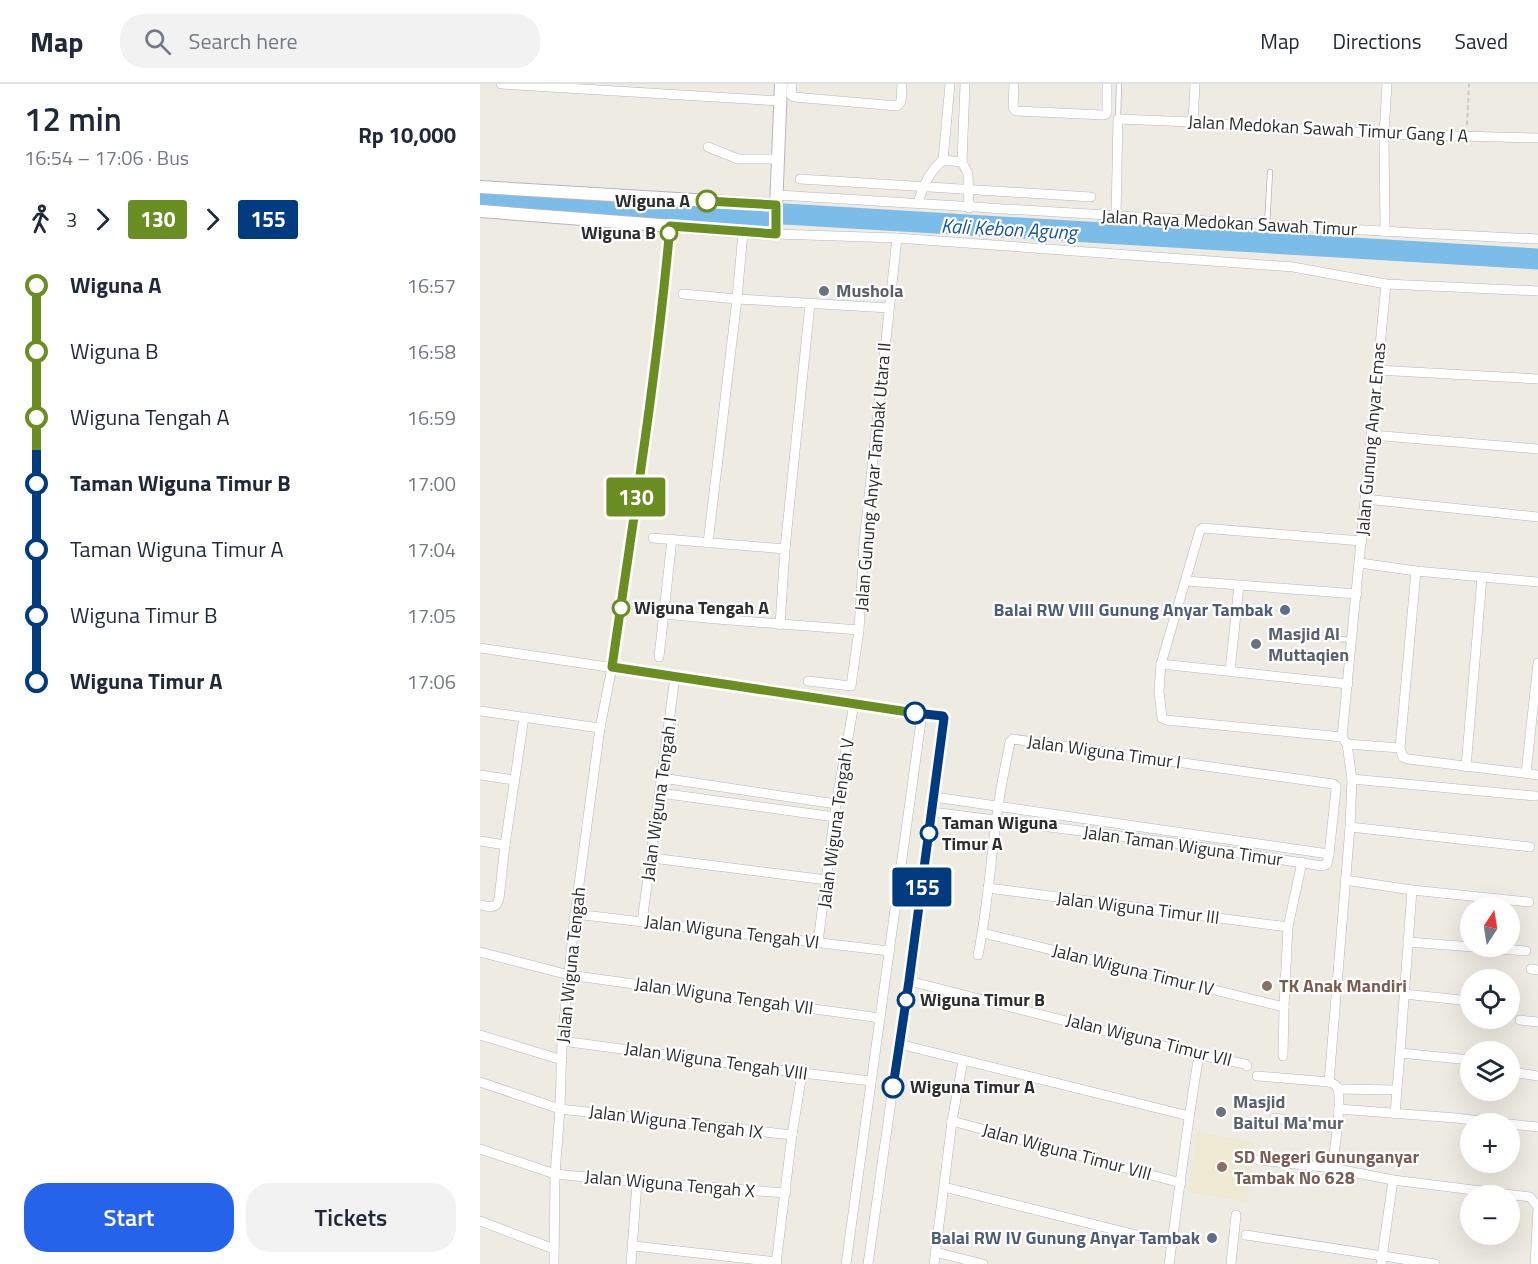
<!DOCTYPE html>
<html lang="en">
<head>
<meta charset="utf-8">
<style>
	:root { --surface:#fff; --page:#f2f2f3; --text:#1f2937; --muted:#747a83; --line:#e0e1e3; --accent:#2563eb }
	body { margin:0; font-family:"Titillium Web",sans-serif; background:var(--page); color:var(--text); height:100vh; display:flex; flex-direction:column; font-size:22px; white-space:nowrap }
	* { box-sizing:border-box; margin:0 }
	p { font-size:20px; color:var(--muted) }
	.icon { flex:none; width:33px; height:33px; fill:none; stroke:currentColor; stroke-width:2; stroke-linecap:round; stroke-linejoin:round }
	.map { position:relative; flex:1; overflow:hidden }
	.details { display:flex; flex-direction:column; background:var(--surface); width:480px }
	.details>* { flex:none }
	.badge { padding:0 12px; border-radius:4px; font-size:21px; line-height:39px }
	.needle { width:39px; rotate:12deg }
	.fabs { position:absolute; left:980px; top:813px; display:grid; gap:12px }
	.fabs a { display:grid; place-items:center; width:60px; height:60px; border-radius:50%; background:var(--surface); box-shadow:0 6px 24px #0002; font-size:30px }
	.map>.badge { position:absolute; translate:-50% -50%; box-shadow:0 0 0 3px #fff }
	.legs { display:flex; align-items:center; gap:9px; height:66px; padding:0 24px; font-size:20px }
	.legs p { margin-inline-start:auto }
	.head { display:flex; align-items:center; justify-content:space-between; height:102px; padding:0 24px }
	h1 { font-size:33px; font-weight:600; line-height:45px }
	.cta { display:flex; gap:12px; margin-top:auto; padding:12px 24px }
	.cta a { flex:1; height:69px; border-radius:24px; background:var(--accent); color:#fff; font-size:24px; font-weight:600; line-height:69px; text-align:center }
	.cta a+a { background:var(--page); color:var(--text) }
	ul { padding:0 24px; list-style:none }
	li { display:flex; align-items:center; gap:21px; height:66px; font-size:22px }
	li i { display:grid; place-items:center; width:9px; height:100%; margin:0 8px; background:currentColor }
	li i::after { content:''; width:15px; height:15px; margin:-8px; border:4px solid; border-radius:50%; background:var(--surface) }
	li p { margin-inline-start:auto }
	li:first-child i { background:linear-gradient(#0000 50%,currentColor 0) }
	li:last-child i { background:linear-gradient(currentColor 50%,#0000 0) }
	header { display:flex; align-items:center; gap:36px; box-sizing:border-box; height:84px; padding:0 30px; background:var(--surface); border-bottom:2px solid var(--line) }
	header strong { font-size:28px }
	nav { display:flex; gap:33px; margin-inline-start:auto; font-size:21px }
	.search { width:420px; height:54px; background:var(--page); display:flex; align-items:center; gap:15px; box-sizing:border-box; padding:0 21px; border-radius:24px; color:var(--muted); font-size:22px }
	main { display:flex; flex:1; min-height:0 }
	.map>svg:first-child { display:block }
	.education { fill:#eee9d3 }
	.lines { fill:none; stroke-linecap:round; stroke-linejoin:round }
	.river { stroke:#7cbce8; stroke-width:21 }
	.lane-casing { stroke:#b5b5c0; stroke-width:6 }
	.street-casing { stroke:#b5b5c0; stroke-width:10 }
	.secondary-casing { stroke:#b5b5c0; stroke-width:14 }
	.path { stroke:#c9c9c9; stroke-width:2; stroke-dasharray:4.5 3; stroke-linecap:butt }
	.lane { stroke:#fff; stroke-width:4.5 }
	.street { stroke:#fff; stroke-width:9 }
	.secondary { stroke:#fff; stroke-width:12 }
	.line-1-casing { stroke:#fff; stroke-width:14 }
	.line-2-casing { stroke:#fff; stroke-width:14 }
	.line-1 { stroke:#6b8e23; stroke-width:9 }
	.line-2 { stroke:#003b80; stroke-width:9 }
	.stop-1-dot { fill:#fff; stroke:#6b8e23; stroke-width:3 }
	.worship-dot { fill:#6b7280; stroke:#fff; stroke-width:2 }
	.service-dot { fill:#5c6f8a; stroke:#fff; stroke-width:2 }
	.stop-2-dot { fill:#fff; stroke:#003b80; stroke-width:3 }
	.education-dot { fill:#8d6e63; stroke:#fff; stroke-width:2 }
	.labels { text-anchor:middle; stroke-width:4.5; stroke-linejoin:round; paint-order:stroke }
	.street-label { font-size:18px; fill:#2e2e2e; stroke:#fff }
	.stop-label { font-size:18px; font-weight:bold; fill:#2e2e2e; stroke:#fff; text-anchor:start }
	.worship-label { font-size:18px; font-weight:bold; fill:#5b616d; stroke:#fff; text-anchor:start }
	.service-label { font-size:18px; font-weight:bold; fill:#4e5e75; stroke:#fff; text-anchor:end }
	.education-label { font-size:18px; font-weight:bold; fill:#785e54; stroke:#fff; text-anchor:start }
	.water-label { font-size:20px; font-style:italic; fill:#165999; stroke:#fff }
</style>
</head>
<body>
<header>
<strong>Map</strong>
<div class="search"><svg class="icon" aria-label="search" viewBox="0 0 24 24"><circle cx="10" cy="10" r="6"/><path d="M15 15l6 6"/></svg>Search here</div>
<nav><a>Map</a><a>Directions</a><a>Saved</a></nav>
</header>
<main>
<section class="details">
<div class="head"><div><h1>12 min</h1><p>16:54 – 17:06 · Bus</p></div><b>Rp 10,000</b></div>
<div class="legs"><svg class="icon" aria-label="walk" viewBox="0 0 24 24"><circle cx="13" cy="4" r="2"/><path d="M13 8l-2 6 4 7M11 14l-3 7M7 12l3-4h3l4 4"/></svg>3<svg class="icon" aria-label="forward" viewBox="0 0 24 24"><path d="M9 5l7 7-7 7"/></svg><b class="badge" style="background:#6b8e23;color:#fff">130</b><svg class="icon" aria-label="forward" viewBox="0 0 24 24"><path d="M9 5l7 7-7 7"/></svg><b class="badge" style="background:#003b80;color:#fff">155</b></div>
<ul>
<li><i style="color:#6b8e23"></i><b>Wiguna A</b><p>16:57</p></li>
<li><i style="color:#6b8e23"></i><span>Wiguna B</span><p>16:58</p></li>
<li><i style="color:#6b8e23"></i><span>Wiguna Tengah A</span><p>16:59</p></li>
<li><i style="color:#003b80"></i><b>Taman Wiguna Timur B</b><p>17:00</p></li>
<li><i style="color:#003b80"></i><span>Taman Wiguna Timur A</span><p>17:04</p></li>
<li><i style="color:#003b80"></i><span>Wiguna Timur B</span><p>17:05</p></li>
<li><i style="color:#003b80"></i><b>Wiguna Timur A</b><p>17:06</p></li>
</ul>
<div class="cta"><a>Start</a><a>Tickets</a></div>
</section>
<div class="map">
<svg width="1058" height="1180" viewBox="0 0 1058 1180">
	<rect width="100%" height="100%" fill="#eeebe2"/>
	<polygon class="education" points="717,1048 774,1058 767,1118 708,1108"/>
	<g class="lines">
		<polyline class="river" points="0,115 175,125 273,133 305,130 1058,175"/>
		<defs>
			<g id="lane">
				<polyline points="638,35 639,0"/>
				<polyline points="787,142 790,88"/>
				<polyline points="806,551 872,556"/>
			</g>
			<g id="street">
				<polyline points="21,0 300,17"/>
				<polyline points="312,0 311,11 314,13 417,22 421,18 422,0"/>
				<polyline points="485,0 482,78 488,90 489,124"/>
				<polyline points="534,0 533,24 536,27 624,31 626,30 627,28 627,0"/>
				<polyline points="713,38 715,0"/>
				<polyline points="228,63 258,75 298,75"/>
				<polyline points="463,76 470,0"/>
				<polyline points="320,95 611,113"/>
				<path d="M297 111C550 126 804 143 1058 155"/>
				<path d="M438 119C443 102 449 88 463 76L482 78"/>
				<polyline points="636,132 638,35 713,38 904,50 1058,54"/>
				<polyline points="905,148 904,50 907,0"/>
				<polyline points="295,150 417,154 813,183 906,200 1058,207"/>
				<polyline points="203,210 257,215 409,224"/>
				<polyline points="897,286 1058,295"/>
				<polyline points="892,351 1058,365"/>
				<polyline points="885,415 1058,433"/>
				<polyline points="173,454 305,465"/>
				<polyline points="228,459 257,215 263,148"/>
				<polyline points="880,479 936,487 1058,498"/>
				<polyline points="706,497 877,510"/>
				<polyline points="184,530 237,535 379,546 384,458 417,154"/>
				<polyline points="300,541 305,465 330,220"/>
				<polyline points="0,564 464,633 429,897 419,960 388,1180"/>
				<polyline points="179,573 192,455"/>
				<polyline points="681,580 868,600"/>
				<polyline points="750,587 759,501"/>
				<polyline points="328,597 371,602 379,546"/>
				<polyline points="0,627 120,644"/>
				<polyline points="862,653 686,636 682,634 679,607 681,580 720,446 723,444 882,457"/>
				<polyline points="867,660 920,664 923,673 928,675 1058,691"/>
				<polyline points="920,664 936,487"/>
				<polyline points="986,683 1002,493"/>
				<polyline points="1046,689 1058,579"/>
				<polyline points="0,691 34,696"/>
				<polyline points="182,694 356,720"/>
				<polyline points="872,695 1055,712"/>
				<polyline points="180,709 355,733"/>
				<polyline points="454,713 849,770"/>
				<path d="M452 728 694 759 842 782 847 780 849 770 856 706V702L853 700 533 655 530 658C526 679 521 701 518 723 511 772 508 822 498 871"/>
				<polyline points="870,743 1050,763"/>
				<polyline points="0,757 25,761"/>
				<polyline points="172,774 347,796"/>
				<polyline points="865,796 932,806 1049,818"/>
				<polyline points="508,804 808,843"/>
				<polyline points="0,821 11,823 16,821 19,815 25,761 44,633"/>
				<polyline points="95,830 409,867"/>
				<polyline points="162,838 195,593"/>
				<polyline points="503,849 804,923"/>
				<polyline points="338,858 356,720 374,620"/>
				<polyline points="928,858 1046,867"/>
				<polyline points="0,868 89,891 400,934"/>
				<polyline points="1051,885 1058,886"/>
				<polyline points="429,897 719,971 765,980 767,982"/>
				<polyline points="924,910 990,917"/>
				<polyline points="1029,920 1035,921"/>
				<polyline points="1040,936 1058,938"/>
				<polyline points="0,951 82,976"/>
				<polyline points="82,957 322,989 391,997"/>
				<polyline points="419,960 709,1032"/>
				<polyline points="920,969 990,976"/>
				<polyline points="803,972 804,923 808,843 822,778"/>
				<polyline points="1038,989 1058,992"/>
				<path d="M777 992 849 998C852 999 856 1001 857 1003 863 1013 854 1070 852 1084L778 1076"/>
				<polyline points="0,998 80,1025 312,1051"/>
				<polyline points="849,998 870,743 872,695 867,660 862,653 906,200"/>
				<polyline points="859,1005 916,1006"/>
				<polyline points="859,1025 976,1034 1023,1040"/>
				<polyline points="915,1030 920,969 932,806"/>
				<polyline points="795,1034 857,1044"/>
				<polyline points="472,1037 701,1099"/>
				<polyline points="1029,1040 1058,1043"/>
				<polyline points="0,1065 75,1090 157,1098 306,1109"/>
				<polyline points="852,1084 913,1096 1050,1113 1058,1123 1055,1180"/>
				<polyline points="464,1103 692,1160"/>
				<polyline points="0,1137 74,1165"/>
				<polyline points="766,1151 955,1180"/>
				<polyline points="154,1162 297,1178"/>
				<polyline points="455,1168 503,1180"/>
				<polyline points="74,1180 75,1090 80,1025 82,957 95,830 120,644 132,583 152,449 184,208 190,142"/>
				<polyline points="151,1180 157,1098"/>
				<polyline points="296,1180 312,1051 322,989"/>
				<polyline points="366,1180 442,630"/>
				<polyline points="454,1180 472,1037 483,977"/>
				<path d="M689 1180C699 1110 707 1040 719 971"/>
				<polyline points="751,1180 756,1131"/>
				<polyline points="901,1180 913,1096"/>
			</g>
			<g id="secondary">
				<polyline points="0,103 296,121"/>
				<polyline points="0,127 295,150 301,0"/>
			</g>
		</defs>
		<use href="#lane" class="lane-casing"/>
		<use href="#street" class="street-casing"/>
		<use href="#secondary" class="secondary-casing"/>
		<polyline class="path" points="987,41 989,0"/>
		<use href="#lane" class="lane"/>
		<use href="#street" class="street"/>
		<use href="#secondary" class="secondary"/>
	</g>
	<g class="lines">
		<defs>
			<path id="line-1" d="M227 117 296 121V150L190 142C177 289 153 437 132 583L435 629"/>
			<polyline id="line-2" points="413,1003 429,897 464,634 463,632 435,629"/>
		</defs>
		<use href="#line-1" class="line-1-casing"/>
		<use href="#line-2" class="line-2-casing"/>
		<use href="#line-1" class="line-1"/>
		<use href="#line-2" class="line-2"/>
	</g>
	<g class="stop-1-dot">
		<circle cx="227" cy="117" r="10"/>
		<circle cx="189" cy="149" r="8"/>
		<circle cx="141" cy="524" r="8"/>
	</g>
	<g class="worship-dot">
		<circle cx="344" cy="207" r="6"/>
		<circle cx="776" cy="560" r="6"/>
		<circle cx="741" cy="1028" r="6"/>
	</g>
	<g class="service-dot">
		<circle cx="805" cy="526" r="6"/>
		<circle cx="732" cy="1154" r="6"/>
	</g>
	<g class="stop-2-dot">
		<circle cx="435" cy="629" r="10"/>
		<circle cx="449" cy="749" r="8"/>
		<circle cx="426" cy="916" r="8"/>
		<circle cx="413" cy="1003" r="10"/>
	</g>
	<g class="education-dot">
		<circle cx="787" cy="902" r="6"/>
		<circle cx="742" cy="1083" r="6"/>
	</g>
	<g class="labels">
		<g class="street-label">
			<text transform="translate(848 45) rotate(3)" y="6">Jalan Medokan Sawah Timur Gang I A</text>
			<text transform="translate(749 139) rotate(3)" y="6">Jalan Raya Medokan Sawah Timur</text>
			<text transform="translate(891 355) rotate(-85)" y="6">Jalan Gunung Anyar Emas</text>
			<text transform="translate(393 393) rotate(-85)" y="6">Jalan Gunung Anyar Tambak Utara II</text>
			<text transform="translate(624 668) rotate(8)" y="6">Jalan Wiguna Timur I</text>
			<text transform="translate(179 715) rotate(-82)" y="6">Jalan Wiguna Tengah I</text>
			<text transform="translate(356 739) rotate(-82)" y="6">Jalan Wiguna Tengah V</text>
			<text transform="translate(703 762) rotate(8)" y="6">Jalan Taman Wiguna Timur</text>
			<text transform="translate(658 824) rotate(7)" y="6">Jalan Wiguna Timur III</text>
			<text transform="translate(252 848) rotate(7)" y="6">Jalan Wiguna Tengah VI</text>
			<text transform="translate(91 881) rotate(-84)" y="6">Jalan Wiguna Tengah</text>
			<text transform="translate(653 886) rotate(14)" y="6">Jalan Wiguna Timur IV</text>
			<text transform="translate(244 912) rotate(8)" y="6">Jalan Wiguna Tengah VII</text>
			<text transform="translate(669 956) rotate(14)" y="6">Jalan Wiguna Timur VII</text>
			<text transform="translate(236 977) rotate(8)" y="6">Jalan Wiguna Tengah VIII</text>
			<text transform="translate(196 1038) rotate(7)" y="6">Jalan Wiguna Tengah IX</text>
			<text transform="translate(587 1068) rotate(15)" y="6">Jalan Wiguna Timur VIII</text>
			<text transform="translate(190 1100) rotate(5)" y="6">Jalan Wiguna Tengah X</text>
		</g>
		<g class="stop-label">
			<text x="210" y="123" text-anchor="end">Wiguna A</text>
			<text x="176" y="155" text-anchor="end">Wiguna B</text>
			<text x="154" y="530">Wiguna Tengah A</text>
			<text x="462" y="745">Taman Wiguna<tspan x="462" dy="21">Timur A</tspan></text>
			<text x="440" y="922">Wiguna Timur B</text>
			<text x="430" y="1009">Wiguna Timur A</text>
		</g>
		<g class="worship-label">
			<text x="356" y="213">Mushola</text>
			<text x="788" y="556">Masjid Al<tspan x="788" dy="21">Muttaqien</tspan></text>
			<text x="753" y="1024">Masjid<tspan x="753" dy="21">Baitul Ma'mur</tspan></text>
		</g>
		<g class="service-label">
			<text x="793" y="532">Balai RW VIII Gunung Anyar Tambak</text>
			<text x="720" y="1160">Balai RW IV Gunung Anyar Tambak</text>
		</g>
		<g class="education-label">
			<text x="799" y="908">TK Anak Mandiri</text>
			<text x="754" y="1079">SD Negeri Gununganyar<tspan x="754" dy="21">Tambak No 628</tspan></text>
		</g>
		<g class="water-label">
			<text transform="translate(529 145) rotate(3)" y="7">Kali Kebon Agung</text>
		</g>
	</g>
</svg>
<div class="fabs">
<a><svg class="needle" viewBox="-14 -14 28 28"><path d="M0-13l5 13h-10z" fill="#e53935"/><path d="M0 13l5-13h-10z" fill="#747a83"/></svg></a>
<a><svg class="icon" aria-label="locate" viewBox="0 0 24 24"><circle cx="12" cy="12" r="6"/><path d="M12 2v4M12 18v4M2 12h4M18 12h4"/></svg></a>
<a><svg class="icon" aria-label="layers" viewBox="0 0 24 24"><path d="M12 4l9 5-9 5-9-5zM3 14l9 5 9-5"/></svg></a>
<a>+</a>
<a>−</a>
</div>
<b class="badge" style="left:156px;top:413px;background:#6b8e23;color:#fff">130</b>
<b class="badge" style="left:442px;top:803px;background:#003b80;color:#fff">155</b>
</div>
</main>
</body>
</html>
